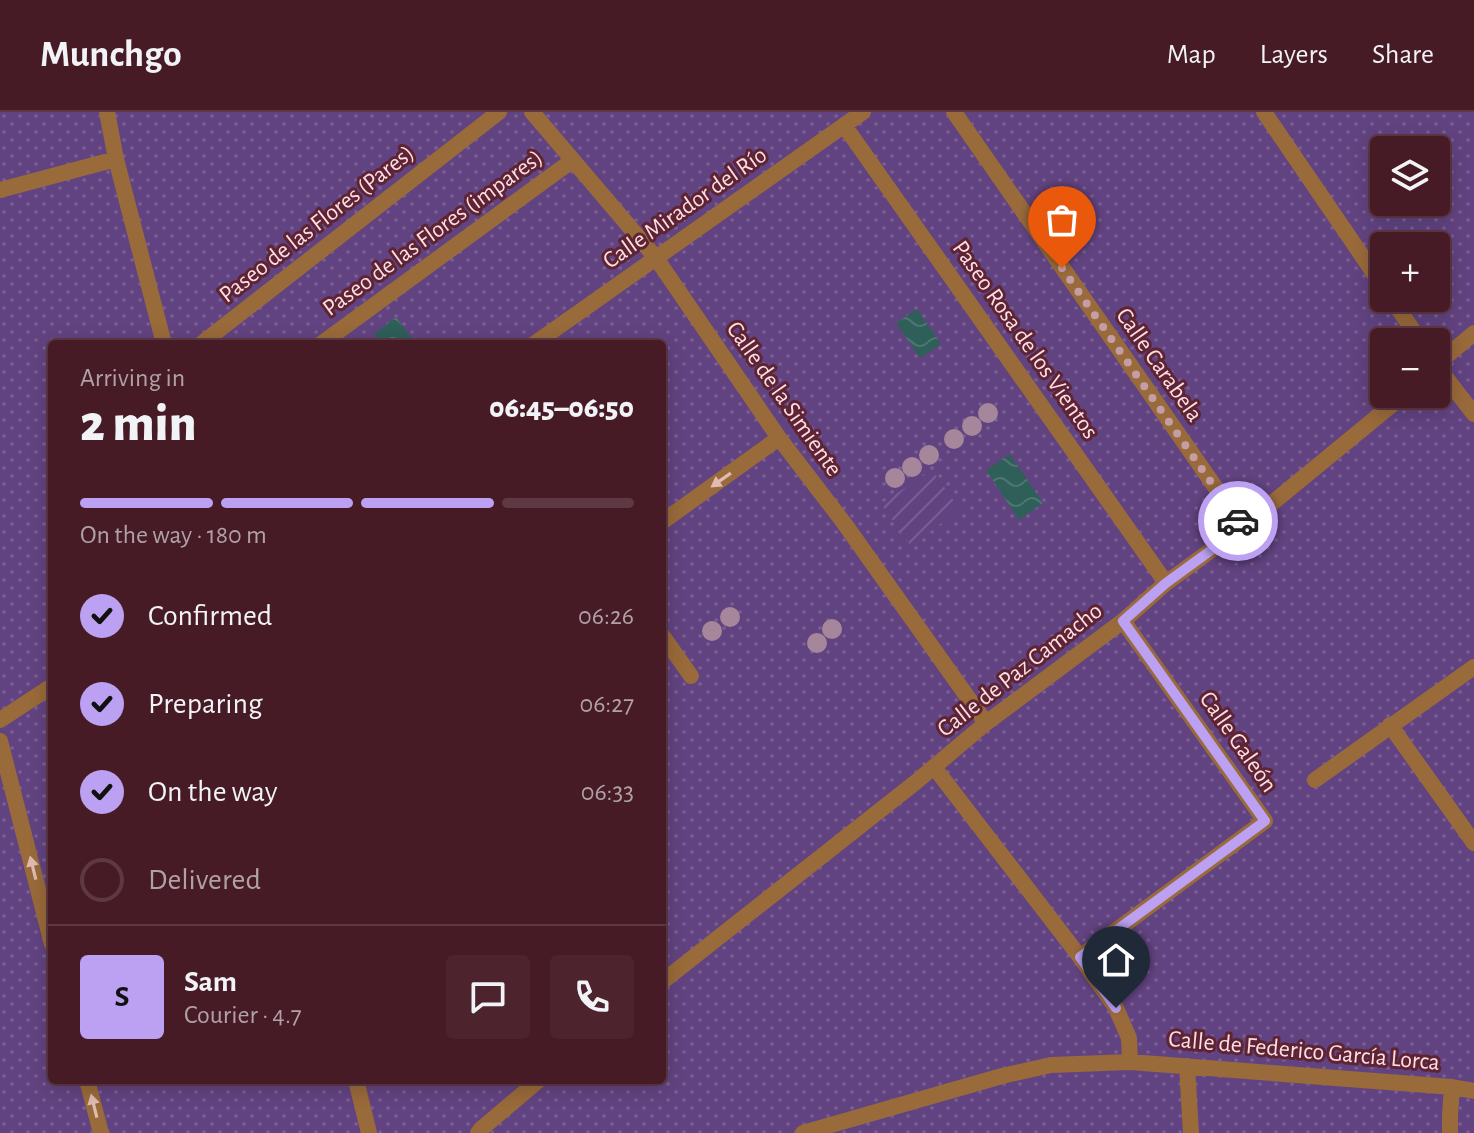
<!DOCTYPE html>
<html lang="en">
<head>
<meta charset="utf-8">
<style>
	body { margin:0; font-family:"Alegreya Sans",sans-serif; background:#4d242e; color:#f1f3f6; height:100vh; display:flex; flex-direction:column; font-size:30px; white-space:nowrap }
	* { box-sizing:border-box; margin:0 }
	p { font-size:26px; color:#b0a1a7 }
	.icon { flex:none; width:44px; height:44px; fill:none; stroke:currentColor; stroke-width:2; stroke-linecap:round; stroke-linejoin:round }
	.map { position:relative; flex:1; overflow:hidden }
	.drawer { position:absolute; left:48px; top:228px; width:618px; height:744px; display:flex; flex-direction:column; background:#461b26; border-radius:8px; box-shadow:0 4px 20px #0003,0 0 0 2px #5e3943 }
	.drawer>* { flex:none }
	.fabs { position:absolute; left:1370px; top:24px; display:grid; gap:16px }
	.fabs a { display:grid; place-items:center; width:80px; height:80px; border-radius:8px; background:#461b26; box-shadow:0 4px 20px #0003,0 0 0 2px #5e3943; font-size:40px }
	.pin { position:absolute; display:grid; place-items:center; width:68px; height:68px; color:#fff; margin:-82px -34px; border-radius:50% 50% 50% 0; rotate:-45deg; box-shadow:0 0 8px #0007 }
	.pin .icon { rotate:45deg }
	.courier { position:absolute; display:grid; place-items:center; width:80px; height:80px; margin:-40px; border:6px solid #bca0f2; border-radius:50%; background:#fff; color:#222; box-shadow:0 2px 10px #0007 }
	.headline em { font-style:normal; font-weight:800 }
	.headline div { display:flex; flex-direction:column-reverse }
	.headline { display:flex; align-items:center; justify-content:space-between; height:136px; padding:0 32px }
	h1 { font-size:52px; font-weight:800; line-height:60px }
	.bar { display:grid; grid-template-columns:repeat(4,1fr); gap:12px 8px; align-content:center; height:96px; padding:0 32px }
	.bar i { height:10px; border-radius:6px; background:#5e3943 }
	.bar .selected { background:#bca0f2 }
	.bar p { grid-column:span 4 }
	.line { display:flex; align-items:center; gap:20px; padding:0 32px; border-top:2px solid #5e3943 }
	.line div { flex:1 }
	.round { display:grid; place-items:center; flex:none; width:84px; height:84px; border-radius:8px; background:#4d242e }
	ol { padding:0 32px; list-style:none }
	li { display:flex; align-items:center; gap:24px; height:88px }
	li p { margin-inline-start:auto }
	li .icon { padding:8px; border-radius:50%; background:#bca0f2; color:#111; stroke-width:4 }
	li:last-child { color:#b0a1a7 }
	li i { width:44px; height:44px; border:4px solid #5e3943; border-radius:50% }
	header { display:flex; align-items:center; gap:48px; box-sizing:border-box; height:112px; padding:0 40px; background:#461b26; border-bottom:2px solid #5e3943 }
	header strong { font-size:38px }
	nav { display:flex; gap:44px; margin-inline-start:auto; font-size:28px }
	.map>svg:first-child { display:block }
	.grass { fill:url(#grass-dots); fill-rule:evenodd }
	.garden { fill:url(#garden-furrows) }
	.water { fill:url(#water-waves) }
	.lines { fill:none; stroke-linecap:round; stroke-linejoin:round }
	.street { stroke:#996a3a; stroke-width:16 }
	.tree { fill:#a6869a }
	.oneway { fill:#dfbbb1 }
	.done { stroke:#c59da6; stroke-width:8; stroke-dasharray:0 14.4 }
	.route { stroke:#bca0f2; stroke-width:10 }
	.labels { text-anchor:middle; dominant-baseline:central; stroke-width:6; stroke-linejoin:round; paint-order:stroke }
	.street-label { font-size:24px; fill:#fddee4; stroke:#5e2433 }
</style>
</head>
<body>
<header>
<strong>Munchgo</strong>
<nav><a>Map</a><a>Layers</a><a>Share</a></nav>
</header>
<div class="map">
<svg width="1474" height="1021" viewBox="0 0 1474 1021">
	<defs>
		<pattern id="grass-dots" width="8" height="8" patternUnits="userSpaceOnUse" patternTransform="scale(2)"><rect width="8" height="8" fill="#624381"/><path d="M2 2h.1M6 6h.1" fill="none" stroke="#795e93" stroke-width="1.8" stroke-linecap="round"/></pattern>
		<pattern id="garden-furrows" width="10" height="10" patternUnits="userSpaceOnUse" patternTransform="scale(2)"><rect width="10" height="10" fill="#624381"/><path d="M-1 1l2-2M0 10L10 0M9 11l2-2" fill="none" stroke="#795e93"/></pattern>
		<pattern id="water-waves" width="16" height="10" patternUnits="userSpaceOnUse" patternTransform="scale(2)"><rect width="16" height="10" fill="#2e5f59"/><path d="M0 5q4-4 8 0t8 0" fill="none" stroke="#4d7671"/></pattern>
	</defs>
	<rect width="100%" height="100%" fill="#5e2433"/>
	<path class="grass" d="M0 0H1474V1021H0ZM1384 38H1436V90H1384ZM1384 134H1436V186H1384ZM1384 230H1436V282H1384ZM52 232H662V968H52Z"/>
	<path class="garden" d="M932 358 960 397 911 434 881 392Z"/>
	<path class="water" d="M917 197 941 232 920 246 896 211Z
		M396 205 416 232H381L374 222Z
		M1010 342 1043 391 1019 408 986 358Z"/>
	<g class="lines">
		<path class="street" d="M107 0 116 47 164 232
			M532 0 656 146 779 326 844 411 986 611
			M954 0 1243 415
			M1264 0 1384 176
			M844 13 1166 471
			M0 78 116 47
			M1391 186 1421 230
			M201 232 499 0
			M321 232 573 48
			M534 232 863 0
			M1436 253 1474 302
			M1436 253 1474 221
			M662 410 779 326
			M662 523 691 564
			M0 608 52 574
			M1390 613 1474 731
			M0 629 52 832
			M934 655 1080 845 1116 896 1129 926 1130 950
			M1315 668 1474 555
			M1080 845 1265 709 1123 509
			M662 870 916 670 986 611 1123 509 1166 471 1243 415 1405 282
			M1187 954 1191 1021
			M87 968 101 1021
			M356 968 369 1021
			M478 1021 481 1017 539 968
			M803 1021 1002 964 1051 953 1130 950 1452 975 1474 979
			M1450 1021V1003L1452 975"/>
	</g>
	<g class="tree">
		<circle cx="988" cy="301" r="10"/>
		<circle cx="972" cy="314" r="10"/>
		<circle cx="954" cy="327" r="10"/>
		<circle cx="929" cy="343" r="10"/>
		<circle cx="912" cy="355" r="10"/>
		<circle cx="895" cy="366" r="10"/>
		<circle cx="730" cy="505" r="10"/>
		<circle cx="832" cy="517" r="10"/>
		<circle cx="712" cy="519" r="10"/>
		<circle cx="817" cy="531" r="10"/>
	</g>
	<defs><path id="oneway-solid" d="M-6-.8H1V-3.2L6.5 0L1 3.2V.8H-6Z" transform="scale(2)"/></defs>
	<g class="oneway">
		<use href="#oneway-solid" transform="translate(721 368) rotate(145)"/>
		<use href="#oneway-solid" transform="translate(33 756) rotate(-104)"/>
		<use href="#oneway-solid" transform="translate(94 994) rotate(-104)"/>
	</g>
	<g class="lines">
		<path class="done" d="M1062 156 1238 409"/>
		<path class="route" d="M1116 896 1080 845 1265 709 1123 509 1166 471 1243 415 1238 409"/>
	</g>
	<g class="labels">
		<g class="street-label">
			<text transform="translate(685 96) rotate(-35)">Calle Mirador del Río</text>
			<text transform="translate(317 112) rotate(-38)">Paseo de las Flores (Pares)</text>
			<text transform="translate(433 121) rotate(-36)">Paseo de las Flores (impares)</text>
			<text transform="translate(1025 228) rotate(55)">Paseo Rosa de los Vientos</text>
			<text transform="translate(1159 253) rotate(55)">Calle Carabela</text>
			<text transform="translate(784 287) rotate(55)">Calle de la Simiente</text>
			<text transform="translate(1020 558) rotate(-38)">Calle de Paz Camacho</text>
			<text transform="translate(1238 630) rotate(55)">Calle Galeón</text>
			<text transform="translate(1304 939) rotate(5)">Calle de Federico García Lorca</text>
		</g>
	</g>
</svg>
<div class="fabs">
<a><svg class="icon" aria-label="layers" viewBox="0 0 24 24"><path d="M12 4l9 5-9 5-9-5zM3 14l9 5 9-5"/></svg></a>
<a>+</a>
<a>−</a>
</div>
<div class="pin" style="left:1062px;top:156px;background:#ea580c"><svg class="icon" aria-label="bag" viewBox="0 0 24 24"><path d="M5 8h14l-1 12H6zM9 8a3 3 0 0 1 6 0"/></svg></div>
<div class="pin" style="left:1116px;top:896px;background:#1f2937"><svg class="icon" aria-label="home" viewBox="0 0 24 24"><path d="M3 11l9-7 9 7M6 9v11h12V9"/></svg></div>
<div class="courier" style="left:1238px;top:409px"><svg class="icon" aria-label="car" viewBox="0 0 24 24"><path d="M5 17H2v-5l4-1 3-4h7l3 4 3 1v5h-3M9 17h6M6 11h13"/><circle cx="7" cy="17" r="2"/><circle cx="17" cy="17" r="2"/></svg></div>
<section class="drawer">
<div class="headline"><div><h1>2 min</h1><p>Arriving in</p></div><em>06:45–06:50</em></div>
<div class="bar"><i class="selected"></i><i class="selected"></i><i class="selected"></i><i></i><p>On the way · 180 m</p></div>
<ol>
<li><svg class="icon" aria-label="check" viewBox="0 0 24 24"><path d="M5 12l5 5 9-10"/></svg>Confirmed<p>06:26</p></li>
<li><svg class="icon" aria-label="check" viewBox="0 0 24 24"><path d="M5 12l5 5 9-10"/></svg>Preparing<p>06:27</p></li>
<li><svg class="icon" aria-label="check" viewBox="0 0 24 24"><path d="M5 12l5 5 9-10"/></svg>On the way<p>06:33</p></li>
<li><i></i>Delivered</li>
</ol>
<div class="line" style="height:144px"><b class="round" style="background:#bca0f2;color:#111">S</b><div><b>Sam</b><p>Courier · 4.7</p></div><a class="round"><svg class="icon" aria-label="chat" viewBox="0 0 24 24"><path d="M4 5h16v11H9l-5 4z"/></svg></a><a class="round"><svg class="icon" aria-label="phone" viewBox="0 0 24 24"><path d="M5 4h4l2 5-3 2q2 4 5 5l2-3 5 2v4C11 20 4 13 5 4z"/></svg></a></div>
</section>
</div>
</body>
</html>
